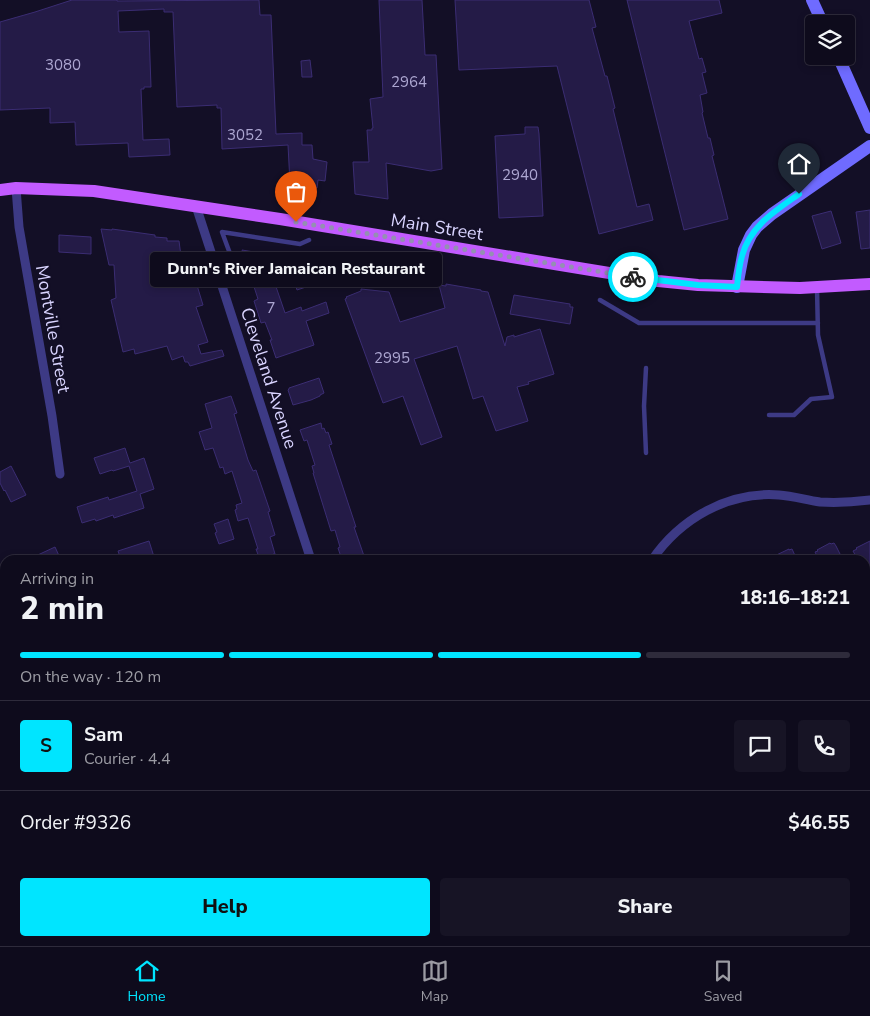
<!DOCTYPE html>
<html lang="en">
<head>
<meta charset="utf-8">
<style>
	body { margin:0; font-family:"Nunito Sans",sans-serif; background:#171425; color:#f1f3f6; height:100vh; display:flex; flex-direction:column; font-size:19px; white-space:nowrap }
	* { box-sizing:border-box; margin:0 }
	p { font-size:16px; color:#9b9ba3 }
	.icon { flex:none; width:28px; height:28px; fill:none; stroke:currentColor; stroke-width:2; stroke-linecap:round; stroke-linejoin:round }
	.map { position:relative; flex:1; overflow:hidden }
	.panel { position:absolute; left:0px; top:555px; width:870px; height:391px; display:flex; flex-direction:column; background:#0e0b1c; border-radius:15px 15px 0 0; box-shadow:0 2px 8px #0003,0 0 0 1px #2e2b3b }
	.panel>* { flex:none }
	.buttons { position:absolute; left:805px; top:15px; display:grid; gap:10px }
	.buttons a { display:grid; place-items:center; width:50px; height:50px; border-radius:5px; background:#0e0b1c; box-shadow:0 2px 8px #0003,0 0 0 1px #2e2b3b; font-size:25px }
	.pin { position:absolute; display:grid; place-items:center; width:42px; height:42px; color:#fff; margin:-51px -21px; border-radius:50% 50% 50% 0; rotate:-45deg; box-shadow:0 0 5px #0007 }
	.pin .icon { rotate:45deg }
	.courier { position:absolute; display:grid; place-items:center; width:50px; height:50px; margin:-25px; border:4px solid #00e5ff; border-radius:50%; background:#fff; color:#222; box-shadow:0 1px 6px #0007 }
	.bubble { position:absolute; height:35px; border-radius:5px; background:#0e0b1c; box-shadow:0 2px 8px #0003,0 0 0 1px #2e2b3b; font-size:16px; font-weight:800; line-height:35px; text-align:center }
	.head em { font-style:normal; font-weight:800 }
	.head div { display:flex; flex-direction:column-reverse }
	.head { display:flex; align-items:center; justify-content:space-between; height:85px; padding:0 20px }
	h1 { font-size:32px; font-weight:800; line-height:38px }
	.bar { display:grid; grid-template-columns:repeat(4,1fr); gap:8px 5px; align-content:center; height:60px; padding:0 20px }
	.bar i { height:6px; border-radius:4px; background:#2e2b3b }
	.bar .on { background:#00e5ff }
	.bar p { grid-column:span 4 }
	.line { display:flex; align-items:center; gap:12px; padding:0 20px; border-top:1px solid #2e2b3b }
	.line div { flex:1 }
	.round { display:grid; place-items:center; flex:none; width:52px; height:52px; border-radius:5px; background:#171425 }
	.cta { display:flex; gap:10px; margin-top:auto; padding:10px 20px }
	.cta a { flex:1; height:58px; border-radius:5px; background:#00e5ff; color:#111; font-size:20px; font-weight:800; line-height:58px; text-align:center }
	.cta a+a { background:#171425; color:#f1f3f6 }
	.tab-bar { display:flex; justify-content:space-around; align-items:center; height:70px; border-top:1px solid #2e2b3b; background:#0e0b1c; font-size:14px; color:#9b9ba3 }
	.tab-bar a { display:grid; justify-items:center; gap:2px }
	.tab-bar .on { color:#00e5ff }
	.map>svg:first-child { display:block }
	.building { fill:#241b47; stroke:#3b2d73 }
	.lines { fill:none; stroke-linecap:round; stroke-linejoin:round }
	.service { stroke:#3d3a85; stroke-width:4.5 }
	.minor { stroke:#3d3a85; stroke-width:9 }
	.secondary { stroke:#6f6bff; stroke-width:12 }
	.primary { stroke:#c25bff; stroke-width:12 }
	.done { stroke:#948fb3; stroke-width:5; stroke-dasharray:0 9 }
	.route { stroke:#00e5ff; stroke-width:6 }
	.labels { text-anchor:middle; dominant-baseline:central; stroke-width:4.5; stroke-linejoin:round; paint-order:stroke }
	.number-label { font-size:15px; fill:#aca6d1 }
	.street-label { font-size:18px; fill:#d9d4ff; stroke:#130f26 }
</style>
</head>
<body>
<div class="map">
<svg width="870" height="946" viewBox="0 0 870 946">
	<rect width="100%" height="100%" fill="#130f26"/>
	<path class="building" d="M72 0H117V1L259 0 260 15H271L276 134 302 133V145H312L313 159 327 162 325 181 318 180 317 188 290 183 288 145 222 149 221 108H217V105L177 107 173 12H164V9L118 11 119 32 149 31 151 87H144V89H141L143 140 169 139 170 155 129 157 128 143 76 145 75 122 50 123V108L0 110V22L35 12Z
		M379 0H422L425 55H436L442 169 431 171 386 163 388 199 355 194 353 162H369L367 130H372V128H373L370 99 383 97Z
		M455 0H589L596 27 592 28 605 76H607L615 108 613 109 637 207 649 204 653 220 599 234 557 66 459 70Z
		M627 0H719L722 13 689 21 699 59 702 58 706 72 702 73 707 93 700 95 703 112 702 113 708 138H710L714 155 712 156 728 219 684 230Z
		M310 60 312 77H302L301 61Z
		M525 127H538L539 134 543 216 499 218 495 136 525 134Z
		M870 210V248L861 249 856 212Z
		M831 211 841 243 822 249 812 216Z
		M101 229 112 230V229L155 235V237L167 238V241H179L181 256H187L189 266 190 283 196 282 203 305 196 307 208 342 198 345 201 354 222 350 224 356 190 366 188 362H185L183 356 172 360 167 346 135 354 134 349 123 352 111 300 116 298 114 265H109Z
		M59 235 91 237V254L59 252Z
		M242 250 284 257 285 262 296 259 297 261 304 259 310 272 309 274 312 285 297 290 291 272 273 278 285 313 301 307 302 311 326 302 329 313 306 321 314 345 276 358 270 340H272L265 322 261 323 254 301 258 299Z
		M446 284 481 290V291L488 292 505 346 507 337 514 335V337L540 329 554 374 528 382 529 384 517 387 528 421 496 431 483 396 473 399 457 346 414 359 442 437 421 445 403 396 383 403 345 299 347 298 346 297 361 291V289L389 292 400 322 445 308 439 285 446 286Z
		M514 295 570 304V307H573L570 324 510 314Z
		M319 378 324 393 320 395V396L311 400 293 405 288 390 289 389V388Z
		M231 396 237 413 234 414 248 460 253 471 256 470 270 511 268 512 275 535 270 537 275 554H273L275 560H260L256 549H258L248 518 238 521 235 510 237 509 236 505 242 503 232 471 225 474 223 467 220 468 213 448 205 450 199 432 212 428 205 404Z
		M321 423 322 429 324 428 326 433 328 432 332 444 329 445 356 527H354L364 556 351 560H342L338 548 340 547 335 530 331 531 313 473H314L312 466 315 465 307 440 304 441 300 430Z
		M125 448 130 463 144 458 154 489 140 494 144 508 114 518 113 515 96 521 95 519 82 523 77 507 108 497 109 500 137 491 129 466 113 471 112 470 100 474 94 458Z
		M11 466 26 495 11 502 5 490 4 491 0 483V472Z
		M228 519 234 539 219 544 215 533 217 532 214 524Z
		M149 541 155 560H121L118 551Z
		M870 541V576L865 566V560H858L853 551 857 549 856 548Z
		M830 543 831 544 834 543 836 546 843 560H819L815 552 818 551 817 550Z
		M55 547 61 560H27Z
		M789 549V550L792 549 797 560H766Z"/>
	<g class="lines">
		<path class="service" d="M232 259 240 285
			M215 265 232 259 222 232 300 244 309 240
			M600 300 639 323H818
			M646 368 644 406 646 453
			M769 415H794L811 399 832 397 818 335 817 288"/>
		<path class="minor" d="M16 188 19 227 52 416 60 474
			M196 206 311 560
			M652 560C680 519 728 491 779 495 793 496 806 500 820 502 836 503 854 502 870 500
			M865 767 870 764
			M244 941 246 946
			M458 941 459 946"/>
		<path class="secondary" d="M812 0 823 24
			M838 56 870 128
			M737 287 744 250 751 235 757 227 772 214 870 146"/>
		<path class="primary" d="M0 190 16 188 94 191 280 219 658 281 698 285 800 288 870 284"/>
	</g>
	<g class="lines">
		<path class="done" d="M296 222 633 277"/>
		<path class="route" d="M633 277 698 285 737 287C738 277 739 266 742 256 750 226 775 211 799 194"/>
	</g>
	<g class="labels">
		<g class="number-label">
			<text x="63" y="65">3080</text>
			<text x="409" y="82">2964</text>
			<text x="245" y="135">3052</text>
			<text x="520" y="175">2940</text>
			<text x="271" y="308">7</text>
			<text x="392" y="358">2995</text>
		</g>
		<g class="street-label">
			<text transform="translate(437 227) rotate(9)">Main Street</text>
			<text transform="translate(53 329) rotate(80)">Montville Street</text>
			<text transform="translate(269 378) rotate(72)">Cleveland Avenue</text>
		</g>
	</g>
</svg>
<div class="buttons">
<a><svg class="icon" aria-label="layers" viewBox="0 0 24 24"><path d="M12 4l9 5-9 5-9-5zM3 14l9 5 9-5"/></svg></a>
</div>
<div class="pin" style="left:296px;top:222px;background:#ea580c"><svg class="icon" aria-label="bag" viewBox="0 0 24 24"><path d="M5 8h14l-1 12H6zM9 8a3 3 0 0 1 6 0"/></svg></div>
<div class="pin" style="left:799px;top:194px;background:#1f2937"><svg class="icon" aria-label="home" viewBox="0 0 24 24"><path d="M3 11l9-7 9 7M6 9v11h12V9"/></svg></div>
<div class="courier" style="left:633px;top:277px"><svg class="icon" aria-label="bike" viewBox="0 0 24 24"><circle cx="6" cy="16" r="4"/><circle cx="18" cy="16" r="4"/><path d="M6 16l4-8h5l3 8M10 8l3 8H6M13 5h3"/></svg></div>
<div class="bubble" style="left:150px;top:252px;width:292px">Dunn's River Jamaican Restaurant</div>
<section class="panel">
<div class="head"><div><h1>2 min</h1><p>Arriving in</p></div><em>18:16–18:21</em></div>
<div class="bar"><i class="on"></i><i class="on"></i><i class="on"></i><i></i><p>On the way · 120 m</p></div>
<div class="line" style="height:90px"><b class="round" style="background:#00e5ff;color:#111">S</b><div><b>Sam</b><p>Courier · 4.4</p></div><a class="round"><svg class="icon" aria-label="chat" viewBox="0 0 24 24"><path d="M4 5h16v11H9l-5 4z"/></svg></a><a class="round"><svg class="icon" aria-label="phone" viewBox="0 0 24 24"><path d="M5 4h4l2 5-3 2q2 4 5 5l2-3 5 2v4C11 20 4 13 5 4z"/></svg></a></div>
<div class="line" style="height:65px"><div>Order #9326</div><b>$46.55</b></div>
<div class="cta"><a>Help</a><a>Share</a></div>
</section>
</div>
<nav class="tab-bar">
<a class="on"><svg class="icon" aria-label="home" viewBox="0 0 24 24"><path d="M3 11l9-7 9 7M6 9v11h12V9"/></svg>Home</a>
<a><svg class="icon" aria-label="map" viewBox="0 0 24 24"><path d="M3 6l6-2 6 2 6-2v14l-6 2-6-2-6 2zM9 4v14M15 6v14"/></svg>Map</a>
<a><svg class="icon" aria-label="saved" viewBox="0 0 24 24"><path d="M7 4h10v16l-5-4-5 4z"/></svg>Saved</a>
</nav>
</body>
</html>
